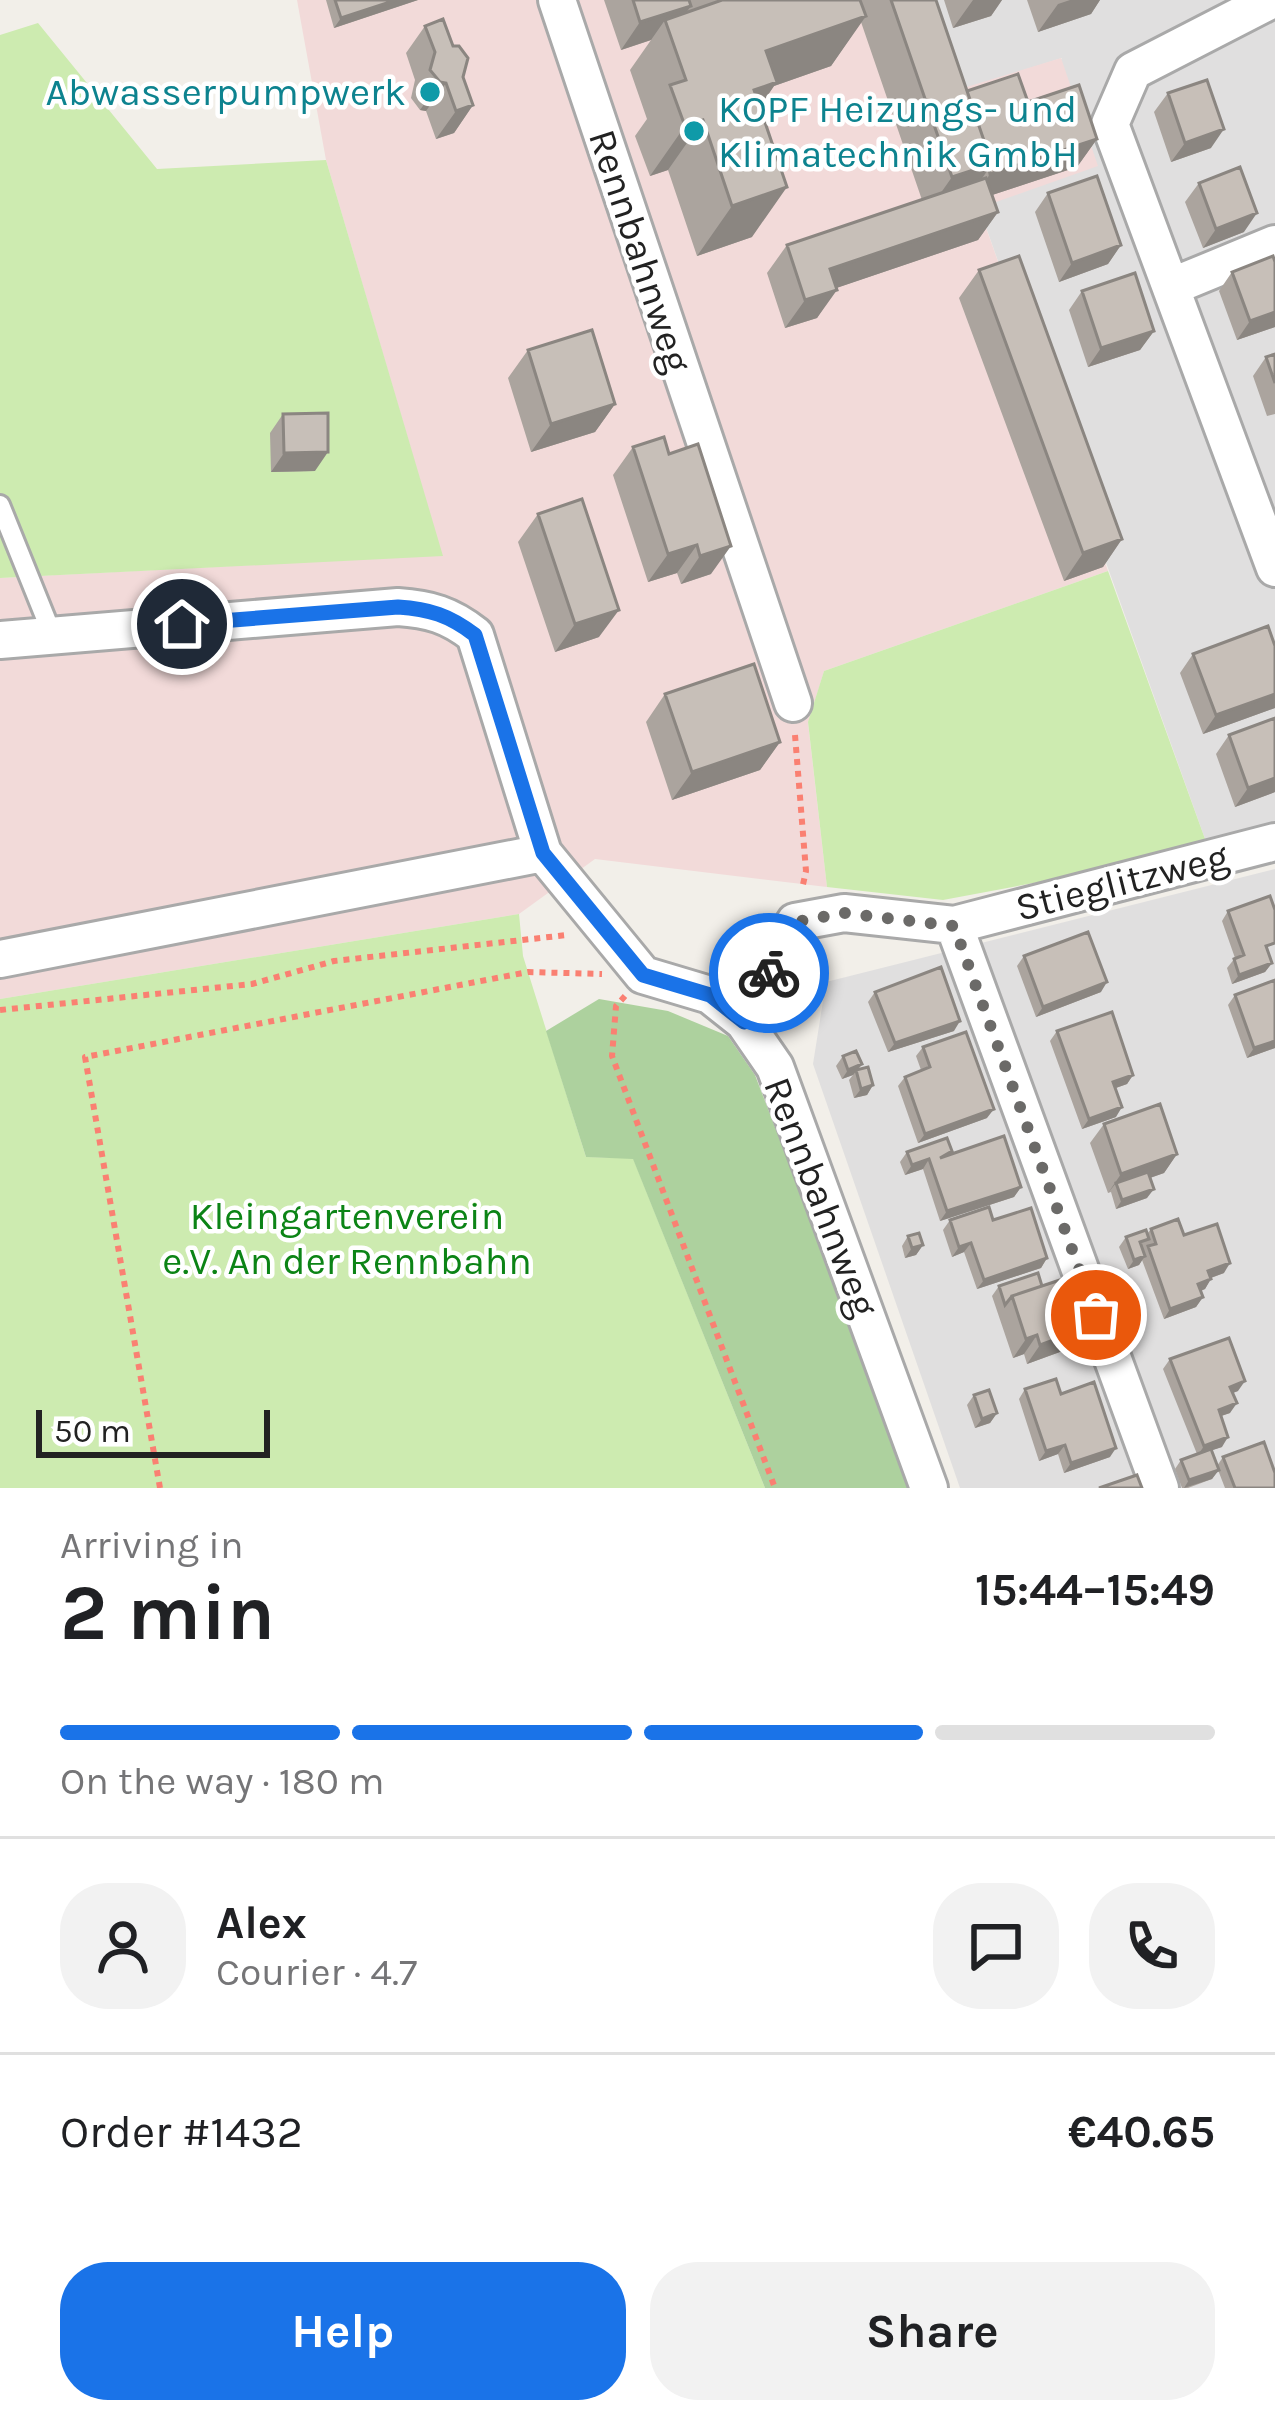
<!DOCTYPE html>
<html lang="en">
<head>
<meta charset="utf-8">
<style>
	body { margin:0; font-family:Karla,sans-serif; background:#f2f2f2; color:#202124; height:100vh; display:flex; flex-direction:column; font-size:45px; white-space:nowrap }
	* { box-sizing:border-box; margin:0 }
	p { font-size:39px; color:#757577 }
	.icon { flex:none; width:66px; height:66px; fill:none; stroke:currentColor; stroke-width:2; stroke-linecap:round; stroke-linejoin:round }
	.map { position:relative; height:1488px; overflow:hidden }
	.drawer { display:flex; flex-direction:column; background:#fff; flex:1 }
	.drawer>* { flex:none }
	.scale { position:absolute; left:36px; bottom:30px; width:234px; box-sizing:border-box; padding-left:12px; border:6px solid #222; border-top:0; font-size:33px; line-height:42px; white-space:nowrap; color:#222; -webkit-text-stroke:9px #fff; paint-order:stroke }
	.pin { position:absolute; display:grid; place-items:center; width:102px; height:102px; color:#fff; margin:-51px; border:6px solid #fff; border-radius:50%; box-shadow:0 3px 12px #0007 }
	.courier { position:absolute; display:grid; place-items:center; width:120px; height:120px; margin:-60px; border:9px solid #1a73e8; border-radius:50%; background:#fff; color:#222; box-shadow:0 3px 15px #0007 }
	.summary em { font-style:normal; font-weight:700 }
	.summary div { display:flex; flex-direction:column-reverse }
	.summary { display:flex; align-items:center; justify-content:space-between; height:204px; padding:0 60px }
	h1 { font-size:78px; font-weight:700; line-height:90px }
	.bar { display:grid; grid-template-columns:repeat(4,1fr); gap:18px 12px; align-content:center; height:144px; padding:0 60px }
	.bar i { height:15px; border-radius:9px; background:#e0e0e0 }
	.bar .current { background:#1a73e8 }
	.bar p { grid-column:span 4 }
	.line { display:flex; align-items:center; gap:30px; padding:0 60px; border-top:3px solid #e0e0e0 }
	.line div { flex:1 }
	.round { display:grid; place-items:center; flex:none; width:126px; height:126px; border-radius:48px; background:#f2f2f2 }
	.cta { display:flex; gap:24px; margin-top:auto; padding:24px 60px }
	.cta a { flex:1; height:138px; border-radius:48px; background:#1a73e8; color:#fff; font-size:48px; font-weight:700; line-height:138px; text-align:center }
	.cta a+a { background:#f2f2f2; color:#202124 }
	.map>svg:first-child { display:block }
	.residential { fill:#e0dfdf }
	.commercial { fill:#f2dad9 }
	.grass { fill:#cdebb0 }
	.forest { fill:#add19e }
	.lines { fill:none; stroke-linecap:round; stroke-linejoin:round }
	.service-casing { stroke:#a9a9a9; stroke-width:24 }
	.minor-casing { stroke:#a9a9a9; stroke-width:42 }
	.path { stroke:#fa8072; stroke-width:6; stroke-dasharray:6 6; stroke-linecap:butt }
	.service { stroke:#fff; stroke-width:18 }
	.minor { stroke:#fff; stroke-width:36 }
	.wall { fill:#aba49e }
	.shaded-wall { fill:#8b8681 }
	.building { fill:#c7bfb8; stroke:#8b8681; stroke-width:3 }
	.done { stroke:#6b6a68; stroke-width:12; stroke-dasharray:0 21.6 }
	.route { stroke:#1a73e8; stroke-width:15 }
	.culture-dot { fill:#0f9aa8; stroke:#fff; stroke-width:4.5 }
	.labels { text-anchor:middle; dominant-baseline:central; stroke-width:9; stroke-linejoin:round; paint-order:stroke }
	.culture-label { font-size:39px; fill:#0d838f; stroke:#fff; text-anchor:end }
	.street-label { font-size:39px; fill:#222; stroke:#fff }
	.park-label { font-size:39px; fill:#0c8416; stroke:#fff }
</style>
</head>
<body>
<div class="map">
<svg width="1275" height="1488" viewBox="0 0 1275 1488">
	<rect width="100%" height="100%" fill="#f2efe9"/>
	<path class="residential" d="M915 0H1275V835L1209 850 979 208 1062 58 947 94Z
		M1275 869V1488H960L813 1064 826 982Z"/>
	<path class="commercial" d="M297 0H915L947 93 1061 58 1098 166 979 208 1108 571 824 671 808 723 827 887 595 859 519 914 0 999V578L442 555 326 160Z"/>
	<path class="grass" d="M38 23 157 169 326 160 443 556 0 578V35Z
		M1108 571 1209 850 943 900 827 887 808 722 824 671Z
		M519 914 523 956 586 1157 633 1158 765 1488H0V999Z"/>
	<path class="forest" d="M599 999 668 1011 728 1036 755 1075 913 1488H765L633 1159 586 1157 546 1031Z"/>
	<g class="lines">
		<defs>
			<path id="service" d="M0 505 52 634"/>
			<path id="minor" d="M557 0 793 703
				M1271 0 1133 71 1110 124 1275 568
				M1173 286 1275 244
				M0 640 398 607C429 609 450 615 475 635L543 853 643 975 710 995 744 1022 775 1067 929 1488
				M954 925 1160 1488
				M0 959 543 853
				M744 1022 795 922 844 913 954 925 1275 842"/>
		</defs>
		<use href="#service" class="service-casing"/>
		<use href="#minor" class="minor-casing"/>
		<path class="path" d="M795 735 806 871 802 889
			M625 996 616 1006 612 1056 775 1488
			M0 1010 252 984 334 961 567 935
			M160 1488 85 1057 528 972 602 974"/>
		<use href="#service" class="service"/>
		<use href="#minor" class="minor"/>
	</g>
	<path class="wall" d="M326 0H418L334 28Z
		M604 0H936L967 91 1028 102 1097 139 1077 167 992 195 998 212 978 240 836 288 817 318 785 328 767 273 787 245 922 200 861 22 831 66 774 86 760 106 752 237 697 256 668 170 650 176 635 136 647 119 630 70 651 40 621 50Z
		M944 0H1002L991 16 953 28Z
		M1027 0H1100L1091 14 1038 32Z
		M425 26 463 77 473 105 454 133 436 139 426 111 420 110 411 98 415 80 406 53Z
		M1168 93 1211 148 1171 162 1154 112Z
		M1199 183 1244 232 1203 248 1185 202Z
		M1048 193 1121 245 1108 264 1059 282 1035 212Z
		M1275 262V327L1237 340 1219 291 1232 272Z
		M979 270 1122 539 1103 567 1064 581 959 298Z
		M1082 291 1154 331 1140 350 1088 367 1069 310Z
		M528 350 615 404 595 432 531 452 508 378Z
		M1275 354V414L1267 416 1253 376 1266 357Z
		M283 414 315 471 271 472 270 433Z
		M664 437 711 574 681 584 677 573 648 582 613 475 633 447Z
		M538 514 599 637 555 652 518 542Z
		M1275 646V708L1203 734 1180 673 1193 654Z
		M665 694 780 742 760 770 672 800 646 722Z
		M1275 718V792L1235 807 1216 754 1229 735Z
		M1228 911 1268 952 1272 963 1265 972 1232 984 1227 968 1235 958 1222 921Z
		M1024 956 1101 992 1036 1017 1017 966Z
		M875 992 954 1031 888 1052 868 1002Z
		M1235 995 1275 1048 1247 1058 1228 1005Z
		M1057 1031 1133 1075 1127 1084 1116 1088V1117L1082 1129 1050 1041Z
		M923 1047 987 1118 918 1143 898 1086 905 1077 921 1070 916 1056Z
		M843 1056 862 1064 858 1070 873 1085 867 1095 854 1098 849 1080 853 1075 842 1079 836 1066Z
		M1104 1124 1177 1154 1164 1173 1150 1178 1147 1198 1116 1209 1111 1192 1108 1193 1090 1143Z
		M952 1151 950 1154 1021 1187 1014 1197 940 1221 923 1169 905 1175 900 1162 907 1152Z
		M950 1220H993L1047 1258 1041 1268 977 1289 964 1252 952 1257 943 1230Z
		M1151 1229 1184 1235 1224 1273 1211 1278 1205 1289 1201 1291 1203 1297 1196 1307 1164 1319 1142 1260 1139 1265 1128 1269 1119 1247 1126 1237 1147 1234Z
		M908 1236 923 1245 916 1255 905 1258 902 1246Z
		M999 1286H1042L1081 1330 1068 1349 1027 1364 1024 1354 1013 1358 992 1296Z
		M1170 1359 1238 1391 1233 1393 1230 1413 1221 1416 1222 1447 1212 1450 1217 1466 1223 1457 1275 1488H1225L1218 1470 1212 1479 1188 1488H1182L1175 1469 1181 1460 1197 1454 1163 1369Z
		M1025 1389 1061 1394 1110 1457 1064 1473 1058 1454 1039 1461 1019 1399Z
		M974 1395 997 1413 990 1423 975 1428 967 1405Z"/>
	<path class="shaded-wall" d="M396 0H418L334 28 341 18Z
		M973 0H1002L991 16 953 28Z
		M1070 0H1100L1091 14 1038 32 1058 4Z
		M691 6 671 33 665 20 651 40 621 50 640 22Z
		M866 16 831 66 774 86 742 133 766 51Z
		M440 82 446 83 426 111 420 110Z
		M473 105 454 133 436 139 456 111Z
		M703 120 668 170 650 176 685 126Z
		M1224 129 1211 148 1171 162 1185 143Z
		M1097 139 1077 167 971 202 990 174Z
		M992 164 967 200 926 214 952 177Z
		M787 187 752 237 697 256 732 206Z
		M998 212 978 240 810 297 830 269Z
		M1257 213 1244 232 1203 248 1216 229Z
		M1121 245 1108 264 1059 282 1072 263Z
		M837 290 817 318 785 328 805 300Z
		M1275 312V327L1237 340 1250 321Z
		M1154 331 1140 350 1088 367 1101 348Z
		M615 404 595 432 531 452 551 424Z
		M328 452 315 471 271 472 284 453Z
		M1122 539 1103 567 1064 581 1083 553Z
		M697 545 677 573 648 582 668 554Z
		M731 546 711 574 681 584 700 556Z
		M619 610 599 637 555 652 575 624Z
		M1275 694V708L1203 734 1216 715Z
		M780 742 760 770 672 800 692 772Z
		M1275 778V792L1235 807 1248 788Z
		M1272 963 1265 972 1232 984 1239 975Z
		M1107 982 1101 992 1036 1017 1043 1007Z
		M960 1021 954 1031 888 1052 895 1043Z
		M1275 1041V1048L1247 1058 1254 1048Z
		M862 1064 853 1075 842 1079 848 1070Z
		M1133 1075 1127 1084 1107 1091 1113 1082Z
		M873 1085 867 1095 854 1098 861 1089Z
		M1122 1107 1116 1117 1082 1129 1089 1119Z
		M994 1109 987 1118 918 1143 925 1134Z
		M1177 1154 1164 1173 1118 1189 1116 1183 1108 1193 1121 1174Z
		M929 1159 923 1169 905 1175 912 1165Z
		M1021 1187 1014 1197 940 1221 947 1211Z
		M1154 1189 1147 1198 1116 1209 1122 1200Z
		M971 1243 964 1252 952 1257 959 1247Z
		M923 1245 916 1255 905 1258 912 1248Z
		M1145 1256 1139 1265 1128 1269 1134 1260Z
		M1047 1258 1041 1268 977 1289 984 1280Z
		M1230 1263 1224 1273 1202 1281 1208 1271Z
		M1211 1279 1205 1289 1192 1294 1198 1284Z
		M1203 1297 1196 1307 1164 1319 1170 1309Z
		M1081 1330 1068 1349 1027 1364 1040 1345Z
		M1037 1335 1024 1354 1013 1358 1026 1339Z
		M1245 1381 1238 1391 1224 1396 1230 1387Z
		M1237 1403 1230 1413 1212 1419 1219 1410Z
		M997 1413 990 1423 975 1428 982 1419Z
		M1228 1437 1222 1447 1198 1455 1204 1446Z
		M1065 1445 1058 1454 1039 1461 1046 1451Z
		M1116 1448 1110 1457 1064 1473 1071 1463Z
		M1219 1470 1212 1479 1184 1488 1189 1480Z"/>
	<path class="building" d="M335 0H396L341 18Z
		M633 0H689L691 6 640 22Z
		M722 0H860L866 16 766 51 777 82 754 90 787 187 732 206 703 120 685 126 670 85 686 80 665 20Z
		M891 0H936L992 164 952 177Z
		M443 19 453 46H459L468 58 463 77 473 105 456 111 446 83 440 82 430 70 435 52 425 26Z
		M1018 74 1028 102 1079 85 1097 139 990 174 989 169 992 164 967 91Z
		M1207 80 1224 129 1185 143 1168 93Z
		M1240 167 1257 213 1216 229 1199 183Z
		M1097 176 1121 245 1072 263 1048 193Z
		M986 178 998 212 830 269 837 290 805 300 787 245Z
		M1019 256 1122 539 1083 553 979 270Z
		M1273 256 1275 262V312L1250 321 1232 272Z
		M1135 273 1154 331 1101 348 1082 291Z
		M592 330 615 404 551 424 528 350Z
		M1275 354V383L1266 357Z
		M328 413V452L284 453 283 414Z
		M664 437 669 454 698 444 731 546 700 556 697 545 668 554 633 447Z
		M582 499 619 610 575 624 538 514Z
		M1268 626 1275 646V694L1216 715 1193 654Z
		M754 664 780 742 692 772 665 694Z
		M1275 718V778L1248 788 1229 735Z
		M1270 896 1275 910V943L1266 946 1272 963 1239 975 1234 959 1244 955 1228 911Z
		M1088 932 1107 982 1043 1007 1024 956Z
		M941 967 960 1021 895 1043 875 992Z
		M1275 980V1041L1254 1048 1235 995Z
		M1112 1012 1133 1075 1113 1082 1122 1107 1089 1119 1057 1031Z
		M966 1032 994 1109 925 1134 905 1077 930 1067 923 1047Z
		M856 1051 862 1064 848 1070 843 1056Z
		M868 1067 873 1085 861 1089 856 1070Z
		M1160 1104 1177 1154 1121 1174 1104 1124Z
		M1004 1136 1021 1187 947 1211 929 1159 912 1165 907 1152 947 1138 952 1151 940 1158Z
		M1148 1172 1154 1189 1122 1200 1116 1183Z
		M989 1207 993 1220 1031 1208 1047 1258 984 1280 971 1243 959 1247 950 1220Z
		M1178 1219 1184 1235 1217 1224 1230 1263 1208 1271 1211 1279 1198 1284 1203 1297 1170 1309 1148 1246 1156 1244 1151 1229Z
		M1146 1230 1149 1239 1140 1242 1145 1256 1134 1260 1126 1237Z
		M919 1233 923 1245 912 1248 908 1236Z
		M1038 1273 1042 1286 1012 1296 1005 1305 999 1286Z
		M1063 1279 1081 1330 1040 1345 1037 1335 1026 1339 1012 1296Z
		M1229 1338 1245 1381 1230 1387 1237 1403 1219 1410 1228 1437 1204 1446 1170 1359Z
		M1056 1379 1061 1394 1094 1382 1116 1448 1071 1463 1065 1445 1046 1451 1025 1389Z
		M989 1390 997 1413 982 1419 974 1395Z
		M1264 1442 1275 1473V1488H1235L1223 1457Z
		M1211 1449 1219 1470 1189 1480 1181 1460Z
		M1137 1475 1142 1488H1099Z"/>
	<g class="lines">
		<path class="done" d="M769 973 795 922 844 913 954 926 1096 1315"/>
		<path class="route" d="M182 624 398 607C429 609 449 615 475 635L543 853 643 975 710 995 744 1022 769 973"/>
	</g>
	<g class="culture-dot">
		<circle cx="430" cy="92" r="12"/>
		<circle cx="694" cy="131" r="12"/>
	</g>
	<g class="labels">
		<g class="culture-label">
			<text x="406" y="92">Abwasserpumpwerk</text>
			<text x="718" y="109" text-anchor="start">KOPF Heizungs- und<tspan x="718" dy="45">Klimatechnik GmbH</tspan></text>
		</g>
		<g class="street-label">
			<text transform="translate(640 251) rotate(72)">Rennbahnweg</text>
			<text transform="translate(1122 882) rotate(-14)">Stieglitzweg</text>
			<text transform="translate(821 1197) rotate(69)">Rennbahnweg</text>
		</g>
		<g class="park-label">
			<text x="347" y="1216">Kleingartenverein<tspan x="347" dy="45">e.V. An der Rennbahn</tspan></text>
		</g>
	</g>
</svg>
<div class="scale">50 m</div>
<div class="pin" style="left:1096px;top:1315px;background:#ea580c"><svg class="icon" aria-label="bag" viewBox="0 0 24 24"><path d="M5 8h14l-1 12H6zM9 8a3 3 0 0 1 6 0"/></svg></div>
<div class="pin" style="left:182px;top:624px;background:#1f2937"><svg class="icon" aria-label="home" viewBox="0 0 24 24"><path d="M3 11l9-7 9 7M6 9v11h12V9"/></svg></div>
<div class="courier" style="left:769px;top:973px"><svg class="icon" aria-label="bike" viewBox="0 0 24 24"><circle cx="6" cy="16" r="4"/><circle cx="18" cy="16" r="4"/><path d="M6 16l4-8h5l3 8M10 8l3 8H6M13 5h3"/></svg></div>
</div>
<section class="drawer">
<div class="summary"><div><h1>2 min</h1><p>Arriving in</p></div><em>15:44–15:49</em></div>
<div class="bar"><i class="current"></i><i class="current"></i><i class="current"></i><i></i><p>On the way · 180 m</p></div>
<div class="line" style="height:216px"><a class="round"><svg class="icon" aria-label="person" viewBox="0 0 24 24"><circle cx="12" cy="8" r="4"/><path d="M4 21q1-7 8-7t8 7"/></svg></a><div><b>Alex</b><p>Courier · 4.7</p></div><a class="round"><svg class="icon" aria-label="chat" viewBox="0 0 24 24"><path d="M4 5h16v11H9l-5 4z"/></svg></a><a class="round"><svg class="icon" aria-label="phone" viewBox="0 0 24 24"><path d="M5 4h4l2 5-3 2q2 4 5 5l2-3 5 2v4C11 20 4 13 5 4z"/></svg></a></div>
<div class="line" style="height:156px"><div>Order #1432</div><b>€40.65</b></div>
<div class="cta"><a>Help</a><a>Share</a></div>
</section>
</body>
</html>
